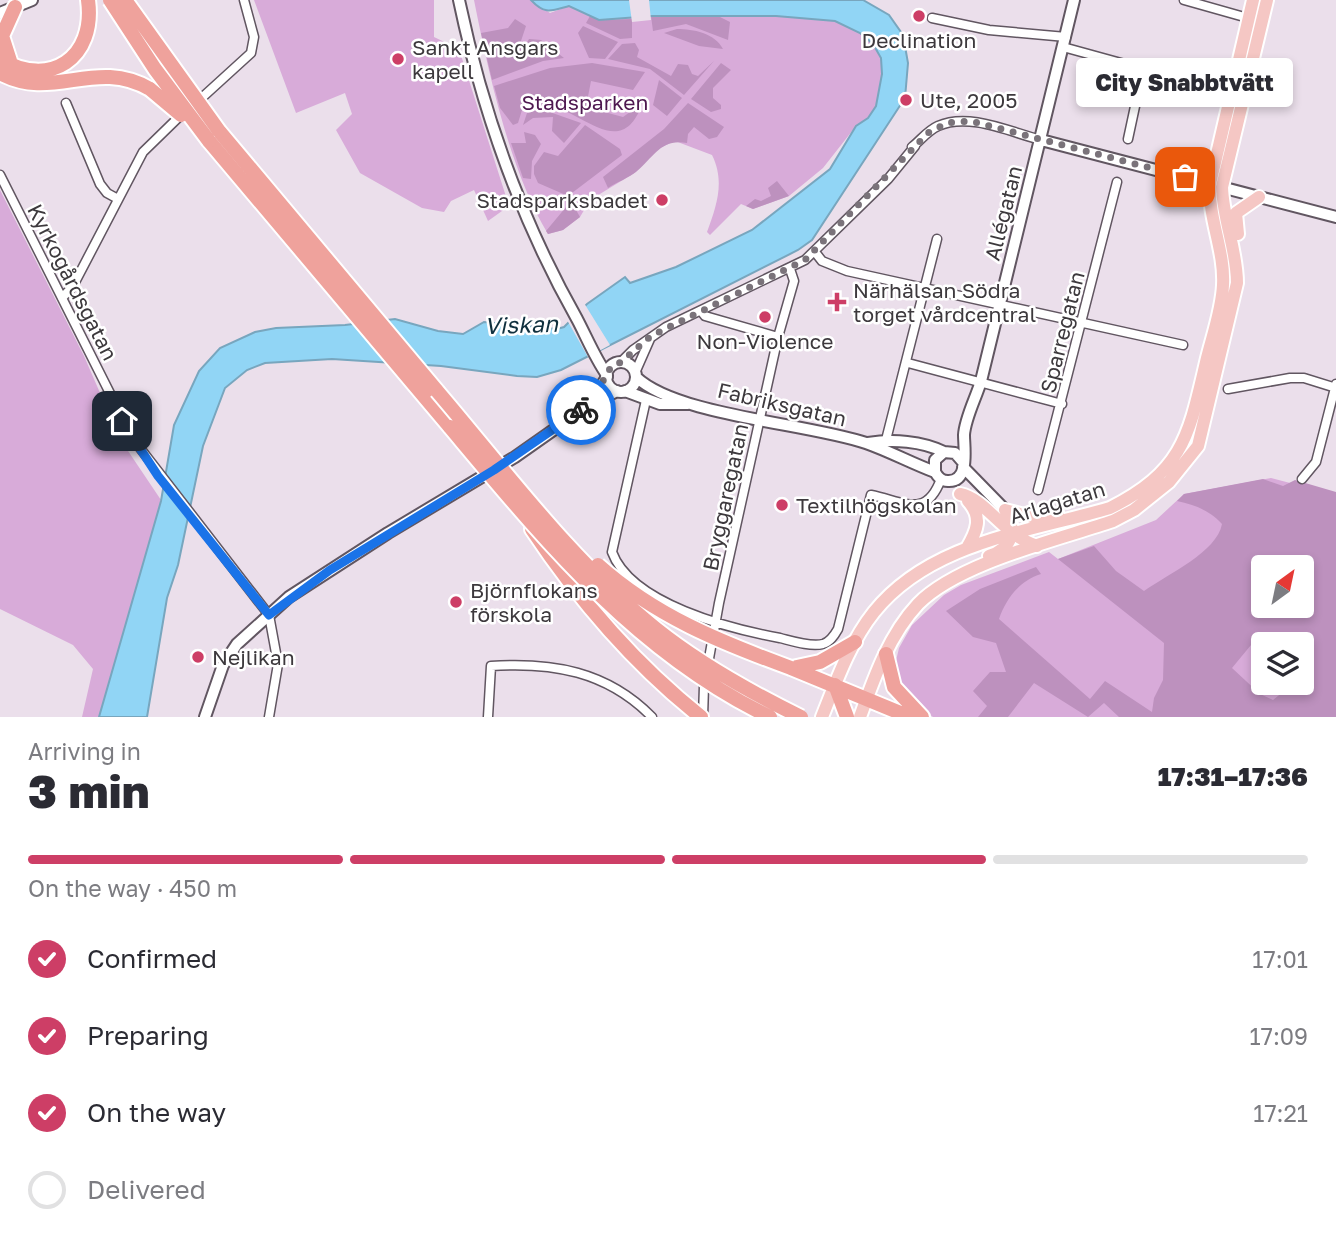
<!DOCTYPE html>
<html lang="en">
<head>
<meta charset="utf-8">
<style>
	body { margin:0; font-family:"Golos Text",sans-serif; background:#f7f7f7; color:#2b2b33; height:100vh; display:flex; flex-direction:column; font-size:26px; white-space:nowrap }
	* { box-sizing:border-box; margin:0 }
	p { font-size:23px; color:#7c7c81 }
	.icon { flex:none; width:38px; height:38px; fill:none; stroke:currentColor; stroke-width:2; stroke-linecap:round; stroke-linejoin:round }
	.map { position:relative; height:717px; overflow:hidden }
	.panel { display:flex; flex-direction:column; background:#fff; flex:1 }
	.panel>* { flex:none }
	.needle { width:46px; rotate:33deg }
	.buttons { position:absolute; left:1251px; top:555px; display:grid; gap:14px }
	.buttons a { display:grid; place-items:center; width:63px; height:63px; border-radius:7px; background:#fff; box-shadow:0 4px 10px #0003; font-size:35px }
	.pin { position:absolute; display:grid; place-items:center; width:60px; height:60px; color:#fff; margin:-30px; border-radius:14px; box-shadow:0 4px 10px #0006 }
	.courier { position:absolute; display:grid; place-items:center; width:70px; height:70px; margin:-35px; border:5px solid #1a73e8; border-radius:50%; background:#fff; color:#222; box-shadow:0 2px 9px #0007 }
	.bubble { position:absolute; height:49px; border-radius:7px; background:#fff; box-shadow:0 4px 10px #0003; font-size:23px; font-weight:800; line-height:49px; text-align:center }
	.head em { font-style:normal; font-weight:800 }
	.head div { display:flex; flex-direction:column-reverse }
	.head { display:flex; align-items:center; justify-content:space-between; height:119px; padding:0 28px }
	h1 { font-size:46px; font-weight:800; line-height:52px }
	.bar { display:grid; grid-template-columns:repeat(4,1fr); gap:10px 7px; align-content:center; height:84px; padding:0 28px }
	.bar i { height:9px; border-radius:5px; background:#e1e1e2 }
	.bar .current { background:#cd3e66 }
	.bar p { grid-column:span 4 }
	ol { padding:0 28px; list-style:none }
	li { display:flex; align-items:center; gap:21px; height:77px }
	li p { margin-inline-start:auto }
	li .icon { padding:7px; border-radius:50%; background:#cd3e66; color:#fff; stroke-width:4 }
	li:last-child { color:#7c7c81 }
	li i { width:38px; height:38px; border:4px solid #e1e1e2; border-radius:50% }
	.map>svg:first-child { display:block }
	.green { fill:#d8abd9; fill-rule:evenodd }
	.forest { fill:#bd91be; fill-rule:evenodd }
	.water { fill:#91d5f5; stroke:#78a6be; stroke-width:2 }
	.pier { fill:#ebdfeb }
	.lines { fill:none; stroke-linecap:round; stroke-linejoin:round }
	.street-casing { stroke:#615661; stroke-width:11 }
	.secondary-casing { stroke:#615661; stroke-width:14 }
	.primary-casing { stroke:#fff; stroke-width:16 }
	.highway-casing { stroke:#fff; stroke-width:18 }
	.street { stroke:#fff; stroke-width:8 }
	.secondary { stroke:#fff; stroke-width:10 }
	.primary { stroke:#f5c7c4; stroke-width:12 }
	.highway { stroke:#efa29c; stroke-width:14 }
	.highway-bridge-casing { stroke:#fff; stroke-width:18; stroke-linecap:butt }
	.highway-bridge { stroke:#efa29c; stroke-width:14 }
	.done { stroke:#7a737a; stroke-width:7; stroke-dasharray:0 12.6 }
	.route { stroke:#1a73e8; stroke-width:9 }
	.poi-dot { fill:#cd3e66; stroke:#fff; stroke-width:2.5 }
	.labels { text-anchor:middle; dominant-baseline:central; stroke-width:5; stroke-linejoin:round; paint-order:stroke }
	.poi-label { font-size:21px; fill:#3d393d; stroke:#fff; text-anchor:start }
	.park-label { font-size:21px; fill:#4e1850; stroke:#fff }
	.street-label { font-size:21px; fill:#3d393d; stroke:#fff }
	.water-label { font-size:23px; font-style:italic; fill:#10303e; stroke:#fff }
</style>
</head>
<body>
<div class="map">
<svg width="1336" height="717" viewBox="0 0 1336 717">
	<rect width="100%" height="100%" fill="#ebdfeb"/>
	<path class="green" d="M254 0H434V37L459 49 509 206 488 221 474 190 451 201 444 212 422 208 360 173 336 130 352 114 345 93 296 113Z
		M474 0H531L550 13 569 6 599 20 652 16H776L835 21 860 33 873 44 881 58 882 74 876 106 868 118 856 126 823 168 789 196 753 209 741 204 710 235 707 232C717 205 725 181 712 155L675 141 655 150 636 172 590 200 580 217 563 230 548 234C510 172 488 71 474 0Z
		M0 190 84 356 120 439 161 500 99 717H82L93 669 73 645 0 609Z
		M1271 478 1336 495V717H933L903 694 895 665 899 648 912 625 944 595 961 585 1049 552 1058 559 1156 520 1184 494ZM1264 567H1302V606H1264ZM1264 644H1302V682H1264Z"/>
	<path class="forest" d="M590 16 599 20 632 19V38L620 39 586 23Z
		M651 16H718L730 22 728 40 686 24 653 31Z
		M515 19 526 26 520 44 525 46 529 39 541 40 564 58 543 61 492 80 481 33 508 28Z
		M583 26 618 42 605 59 589 58 578 33Z
		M677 29C693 29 715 33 723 49L699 46 664 33Z
		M635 43 639 50 637 57 671 76 678 64 688 65 692 74 698 76 714 61 684 95 650 69 608 59 622 44Z
		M592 63 645 72 633 90 591 81 586 107 623 117 630 112 634 98 643 102C617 176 568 83 522 110L518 123 513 125 500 108 494 86 550 68Z
		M721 63 731 70 713 88V98L721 105V109L711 112 691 99Z
		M659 80 682 98 667 116 653 105Z
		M688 103 724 127 717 137 709 139 694 127 688 134 687 143C661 138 654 157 637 171 629 178 617 182 608 188L603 177 664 129Z
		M541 109 581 123 564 143 552 131 553 117 533 118 523 125 527 113Z
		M585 125 620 149 622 155 568 196 538 183 534 174V166L544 152 558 156Z
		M524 132 535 135 541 144 532 161 531 179 523 178 511 143H526Z
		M777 181 789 196 753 209 746 206 755 199 761 201 771 196 768 188Z
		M571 201 580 217 563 230 548 234 546 231Z
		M1263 479 1283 486 1295 480 1336 492V717H1119L1104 703 1088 717 1034 683 1008 717H978L987 706 973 691 990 672H1006L996 643 973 637 946 611 980 589 1036 567 1041 574C1019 581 1006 599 999 619L1090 699 1105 681 1152 712 1154 698 1163 680 1164 643 1058 559 1094 546 1116 571 1144 591C1168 574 1217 552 1222 524 1209 510 1195 505 1177 501L1184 494ZM1264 567H1302V606H1264ZM1264 644H1302V682L1294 683 1273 700 1260 694 1232 668 1251 645Z"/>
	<path class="water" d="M531 0H863L889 15 903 35 908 63 905 98 812 240 798 250 561 370 537 377 517 376 441 366 332 359 265 363 247 370 225 388 203 446 178 565 167 598 147 717H99L161 501 174 425 199 371 220 348 255 332 276 328 345 325 395 319 438 331 463 334 484 322 557 329 564 327 587 304 625 277 630 283 676 267 752 230 830 169 856 126 868 118 876 106 882 74 881 58 873 44 860 33 835 21 776 16H652L599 20 569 6C551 11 545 15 531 0Z"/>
	<path class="pier" d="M629 0H649L651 20 632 22Z
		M584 303 610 345 588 357 567 320Z"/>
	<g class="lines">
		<defs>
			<path id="street" d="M1184 0 1262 22
				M932 18 989 30 1066 37
				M1063 47 1143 69 1186 76
				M66 103 100 184 107 193 118 199
				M195 104 251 53 254 37 244 0
				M1128 139 1143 69
				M912 147C921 140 927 131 938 126 969 112 1010 132 1041 140
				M0 175 133 439 269 615 278 664 269 717
				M815 252 822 261 847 271 1183 345
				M62 298 73 286 143 152 182 114
				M701 311 705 316 778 337
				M621 362 633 350 666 327 805 260 888 179 915 146
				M908 363 1062 404
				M635 373 650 339
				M1228 389 1290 378H1304L1336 388
				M646 400 612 552C631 604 731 629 780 638 792 641 810 647 823 644 830 642 834 636 838 629L871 495C905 502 926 519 941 479
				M886 440 937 239
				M1302 479 1316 462 1336 384
				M1038 490 1117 182
				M488 717 491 666C552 662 607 671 652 717
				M703 717 704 686 719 603 778 337 794 281 790 269"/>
			<path id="secondary" d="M459 0C483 114 520 218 577 319 587 338 595 358 607 375
				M0 13 32 0
				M1041 140 1336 217
				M606 377a15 15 0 1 1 30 0a15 15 0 1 1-30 0Z
				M636 377C677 416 807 423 866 443 889 451 911 463 935 472
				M625 391 660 404H688
				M589 405 607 377
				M868 443C893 439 922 441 944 452
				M962 461 955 453 944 452 935 460V472C938 477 941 481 948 481 970 482 964 448 964 435 965 418 976 398 981 381L1074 0
				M963 467 1005 510
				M205 717 223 665 237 644 289 597 388 533 515 457 589 405 617 391"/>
			<path id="primary" d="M1238 234 1236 213 1259 197
				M960 494C986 499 1003 535 1037 546
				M1005 510 1032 517 1058 515
				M967 548C977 531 983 517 968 501
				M989 556C1013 548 1017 530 1005 510
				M822 717C836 682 850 642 874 612 930 542 1029 532 1110 508 1185 470 1189 434 1207 358 1213 334 1222 309 1223 285 1225 251 1208 218 1210 184L1253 0
				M860 717C874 678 889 635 918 604 958 563 1057 540 1113 521L1134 510 1169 482 1198 446 1237 283C1237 250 1223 220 1222 187L1267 0"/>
			<path id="highway" d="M0 59C50 89 96 58 88 0
				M11 64 2 36 15 7
				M0 73C53 102 95 57 150 89
				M219 131 437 391
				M209 141 450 427
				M532 529C580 601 633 663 701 717
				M886 654 894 687 922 717
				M791 668 910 717
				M792 668 820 662 855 642
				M835 685 847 717"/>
		</defs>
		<use href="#street" class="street-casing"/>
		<use href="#secondary" class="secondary-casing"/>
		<use href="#primary" class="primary-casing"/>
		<use href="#highway" class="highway-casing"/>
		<use href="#street" class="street"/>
		<use href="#secondary" class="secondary"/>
		<use href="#primary" class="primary"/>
		<use href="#highway" class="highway"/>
		<defs>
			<path id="highway-bridge" d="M110 0 155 69 209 141
				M125 0 219 131
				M150 89 181 115
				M437 391C507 473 571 561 656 629 701 665 750 692 801 717
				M450 427C544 539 635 652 770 717
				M598 565C655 616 720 642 791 668"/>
		</defs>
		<use href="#highway-bridge" class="highway-bridge-casing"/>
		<use href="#highway-bridge" class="highway-bridge"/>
	</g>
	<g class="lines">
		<path class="done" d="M581 410 589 405 611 367 621 362 651 336 805 260 928 133 947 123 971 121 1185 177"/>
		<path class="route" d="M122 421 158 476 269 615 330 570 494 470 581 410"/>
	</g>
	<g class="poi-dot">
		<circle cx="919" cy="16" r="7"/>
		<circle cx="398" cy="59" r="7"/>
		<circle cx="906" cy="100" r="7"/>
		<circle cx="662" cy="200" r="7"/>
		<path d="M833.5 291.5h7v7h7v7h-7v7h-7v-7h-7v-7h7z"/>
		<circle cx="765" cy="317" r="7"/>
		<circle cx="782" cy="505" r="7"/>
		<circle cx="456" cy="602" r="7"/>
		<circle cx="198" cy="657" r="7"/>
	</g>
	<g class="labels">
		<g class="poi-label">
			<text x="919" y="40" text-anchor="middle">Declination</text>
			<text x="412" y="47">Sankt Ansgars<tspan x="412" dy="24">kapell</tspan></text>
			<text x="920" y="100">Ute, 2005</text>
			<text x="648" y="200" text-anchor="end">Stadsparksbadet</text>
			<text x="853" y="290">Närhälsan Södra<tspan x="853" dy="24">torget vårdcentral</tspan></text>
			<text x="765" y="341" text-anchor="middle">Non-Violence</text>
			<text x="796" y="505">Textilhögskolan</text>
			<text x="470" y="590">Björnflokans<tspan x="470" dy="24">förskola</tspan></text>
			<text x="212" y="657">Nejlikan</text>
		</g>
		<g class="park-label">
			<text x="585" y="102">Stadsparken</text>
		</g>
		<g class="street-label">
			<text transform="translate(1003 213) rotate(-76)">Allégatan</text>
			<text transform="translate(73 282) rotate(63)">Kyrkogårdsgatan</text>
			<text transform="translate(1062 332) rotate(-76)">Sparregatan</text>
			<text transform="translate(782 404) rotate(13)">Fabriksgatan</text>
			<text transform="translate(725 497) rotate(-78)">Bryggaregatan</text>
			<text transform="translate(1057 502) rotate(-17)">Arlagatan</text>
		</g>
		<g class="water-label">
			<text transform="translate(521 324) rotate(-2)">Viskan</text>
		</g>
	</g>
</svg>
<div class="buttons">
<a><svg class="needle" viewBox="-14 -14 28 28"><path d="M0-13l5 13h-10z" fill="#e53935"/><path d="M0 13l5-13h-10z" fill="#7c7c81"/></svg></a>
<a><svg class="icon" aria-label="layers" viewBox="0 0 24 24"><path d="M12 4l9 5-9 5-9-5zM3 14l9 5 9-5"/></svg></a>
</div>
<div class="pin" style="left:1185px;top:177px;background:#ea580c"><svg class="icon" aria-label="bag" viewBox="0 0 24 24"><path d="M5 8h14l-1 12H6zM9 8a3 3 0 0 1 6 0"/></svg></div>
<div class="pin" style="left:122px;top:421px;background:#1f2937"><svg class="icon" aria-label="home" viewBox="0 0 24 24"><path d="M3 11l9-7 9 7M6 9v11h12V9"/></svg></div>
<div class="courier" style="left:581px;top:410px"><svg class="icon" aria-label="bike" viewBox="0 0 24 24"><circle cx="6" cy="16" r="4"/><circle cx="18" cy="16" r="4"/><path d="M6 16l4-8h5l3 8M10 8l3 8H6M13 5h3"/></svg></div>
<div class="bubble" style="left:1076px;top:58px;width:217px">City Snabbtvätt</div>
</div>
<section class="panel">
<div class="head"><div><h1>3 min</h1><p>Arriving in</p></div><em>17:31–17:36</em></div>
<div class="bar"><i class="current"></i><i class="current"></i><i class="current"></i><i></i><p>On the way · 450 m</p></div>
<ol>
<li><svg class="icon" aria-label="check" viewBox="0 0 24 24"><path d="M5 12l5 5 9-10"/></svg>Confirmed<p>17:01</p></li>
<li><svg class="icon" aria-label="check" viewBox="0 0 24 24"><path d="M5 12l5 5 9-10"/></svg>Preparing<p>17:09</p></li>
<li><svg class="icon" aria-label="check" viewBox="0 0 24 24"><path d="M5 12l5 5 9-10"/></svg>On the way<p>17:21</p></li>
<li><i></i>Delivered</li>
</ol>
</section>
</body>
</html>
